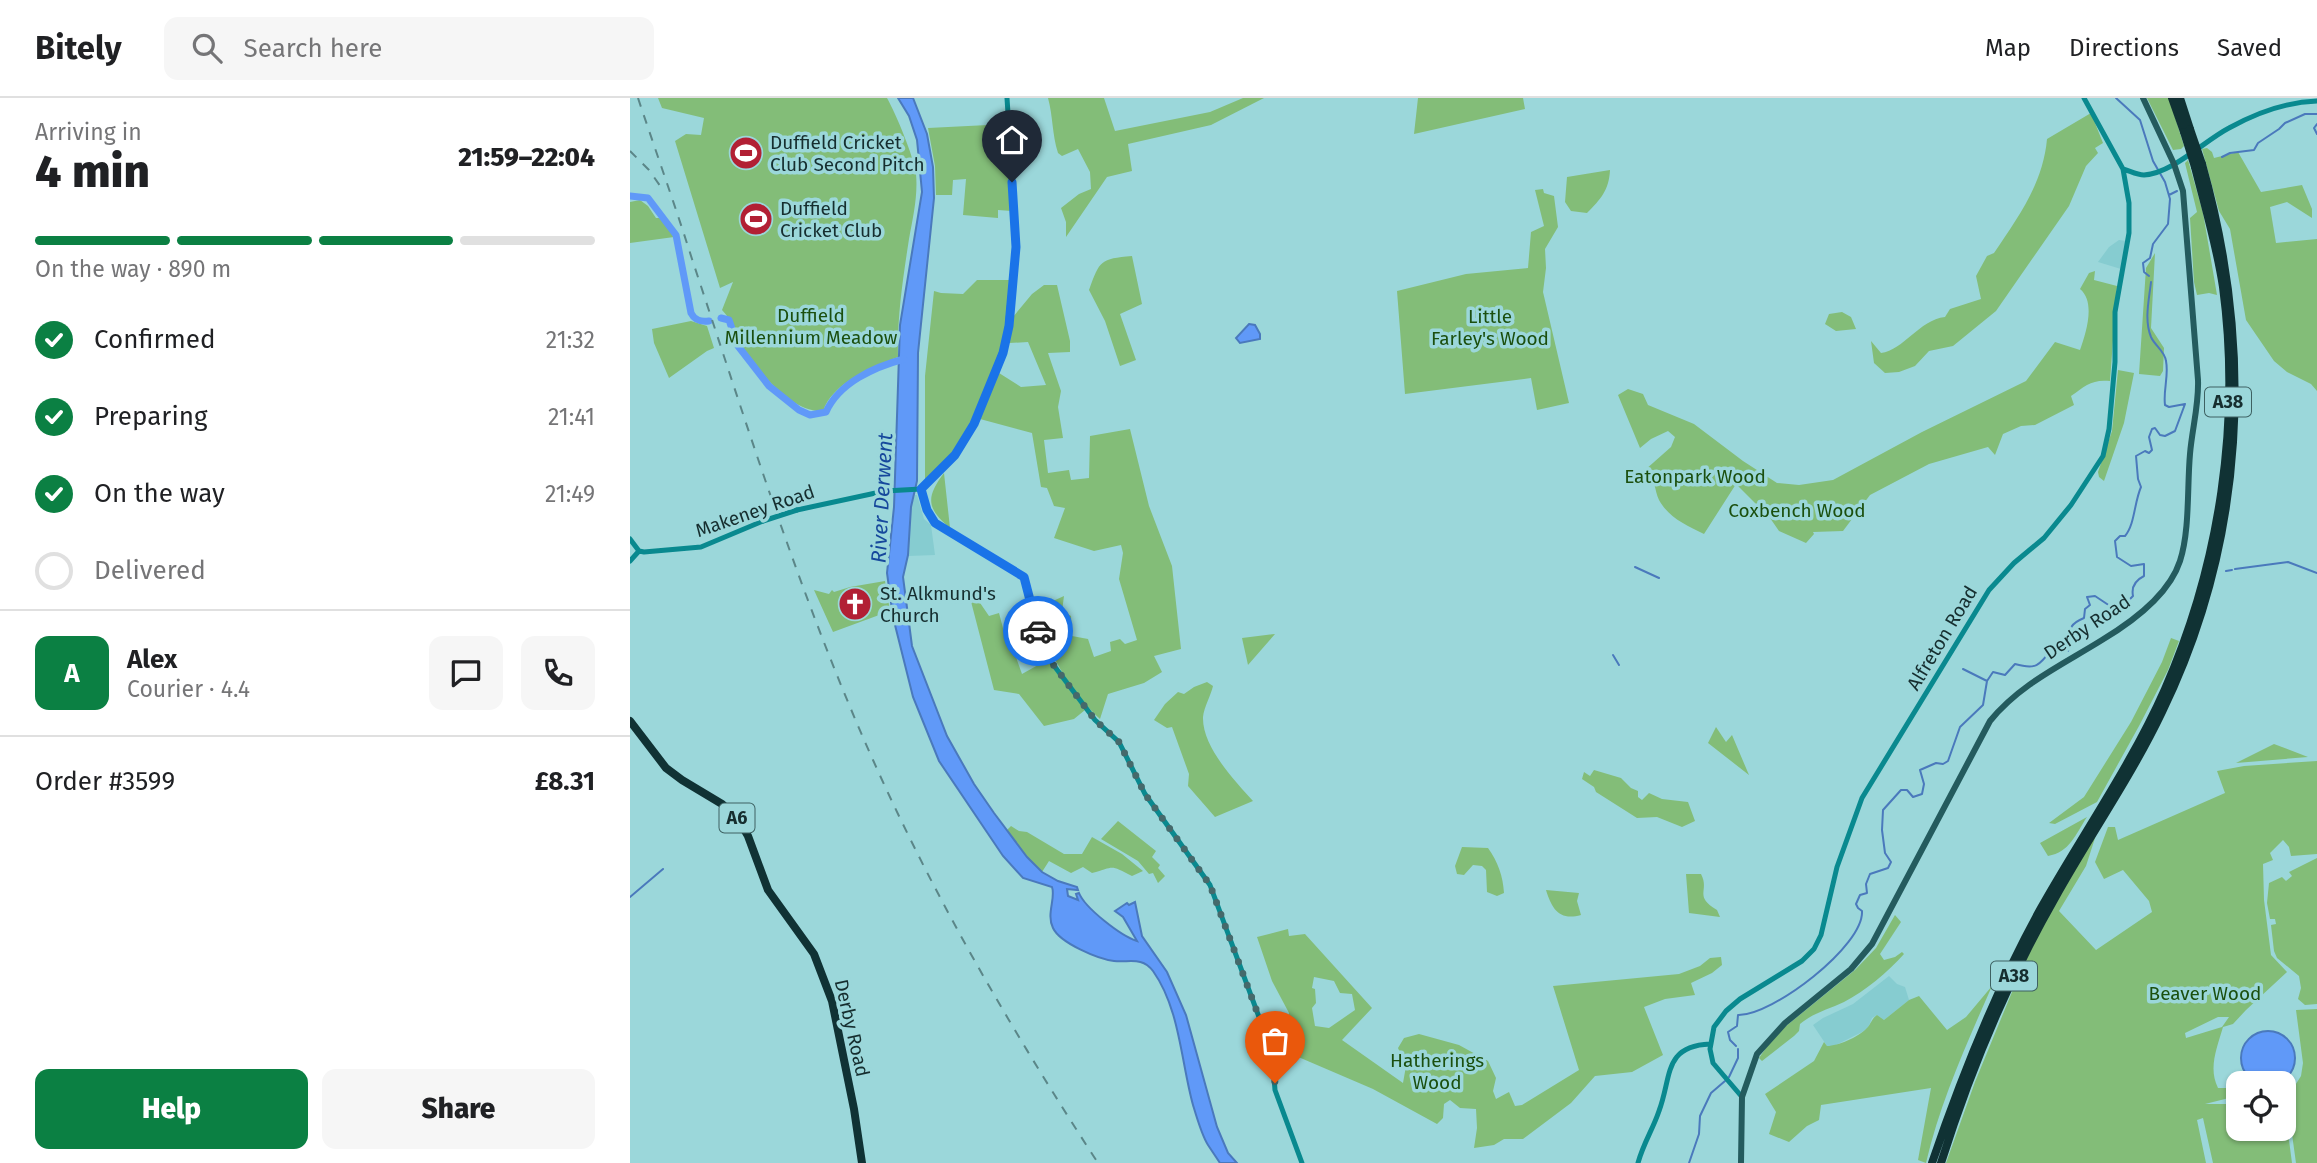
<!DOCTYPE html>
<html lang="en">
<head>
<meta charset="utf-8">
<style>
	body { margin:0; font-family:"Fira Sans",sans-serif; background:#f6f6f6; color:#202124; height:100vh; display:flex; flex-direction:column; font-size:26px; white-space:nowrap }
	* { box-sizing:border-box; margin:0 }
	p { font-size:23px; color:#757577 }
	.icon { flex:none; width:38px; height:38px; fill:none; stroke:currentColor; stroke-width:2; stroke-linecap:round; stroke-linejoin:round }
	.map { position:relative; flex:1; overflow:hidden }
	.details { display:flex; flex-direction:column; background:#fff; width:630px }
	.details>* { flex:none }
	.fabs { position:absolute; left:1596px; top:973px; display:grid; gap:14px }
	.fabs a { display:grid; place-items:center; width:70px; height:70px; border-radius:14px; background:#fff; box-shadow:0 2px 5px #0004; font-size:35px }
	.pin { position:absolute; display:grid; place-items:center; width:60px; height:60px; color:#fff; margin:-72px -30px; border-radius:50% 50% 50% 0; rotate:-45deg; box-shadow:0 0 7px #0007 }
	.pin .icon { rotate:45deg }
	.courier { position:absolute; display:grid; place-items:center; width:70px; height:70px; margin:-35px; border:5px solid #1a73e8; border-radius:50%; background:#fff; color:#222; box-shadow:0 2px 9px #0007 }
	.summary em { font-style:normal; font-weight:800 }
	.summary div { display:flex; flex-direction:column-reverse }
	.summary { display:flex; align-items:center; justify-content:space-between; height:119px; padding:0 35px }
	h1 { font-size:46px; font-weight:800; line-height:52px }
	.bar { display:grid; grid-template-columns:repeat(4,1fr); gap:10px 7px; align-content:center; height:84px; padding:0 35px }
	.bar i { height:9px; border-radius:5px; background:#e0e0e0 }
	.bar .on { background:#0b8043 }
	.bar p { grid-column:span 4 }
	.line { display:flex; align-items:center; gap:18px; padding:0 35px; border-top:2px solid #e0e0e0 }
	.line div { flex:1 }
	.round { display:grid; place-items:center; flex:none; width:74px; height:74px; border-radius:14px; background:#f6f6f6 }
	ol { padding:0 35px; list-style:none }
	li { display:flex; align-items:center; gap:21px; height:77px }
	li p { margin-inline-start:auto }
	li .icon { padding:7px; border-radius:50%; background:#0b8043; color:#fff; stroke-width:4 }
	li:last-child { color:#757577 }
	li i { width:38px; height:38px; border:4px solid #e0e0e0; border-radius:50% }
	.button { display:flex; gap:14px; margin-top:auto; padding:14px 35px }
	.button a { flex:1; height:80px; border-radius:14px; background:#0b8043; color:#fff; font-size:28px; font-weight:800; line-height:80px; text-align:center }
	.button a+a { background:#f6f6f6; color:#202124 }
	header { display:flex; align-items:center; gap:42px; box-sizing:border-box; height:98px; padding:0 35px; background:#fff; border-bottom:2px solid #e0e0e0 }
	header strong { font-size:33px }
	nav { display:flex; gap:38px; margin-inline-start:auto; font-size:24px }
	.search { width:490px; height:63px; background:#f6f6f6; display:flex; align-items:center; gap:18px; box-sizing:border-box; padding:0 24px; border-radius:14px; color:#757577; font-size:26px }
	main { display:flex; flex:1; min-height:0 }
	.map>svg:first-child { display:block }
	.built { fill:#86ccd0 }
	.green { fill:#83bd78; fill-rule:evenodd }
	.water { fill:#6099f8; stroke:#4a79bc; stroke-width:2 }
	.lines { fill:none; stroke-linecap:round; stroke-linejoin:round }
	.stream { stroke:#4a79bc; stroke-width:2 }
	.river { stroke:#6099f8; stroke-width:7 }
	.tertiary { stroke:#09898f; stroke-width:5 }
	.secondary { stroke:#245b5e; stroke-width:6 }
	.trunk { stroke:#103234; stroke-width:8 }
	.rail { stroke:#5b8688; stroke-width:2; stroke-dasharray:9 9; stroke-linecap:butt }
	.tertiary-bridge { stroke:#09898f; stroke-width:5 }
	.trunk-bridge { stroke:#103234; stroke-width:8 }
	.done { stroke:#45696b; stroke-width:7; stroke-dasharray:0 12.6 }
	.route { stroke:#1a73e8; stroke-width:9 }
	.labels { text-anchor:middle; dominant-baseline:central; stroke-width:7; stroke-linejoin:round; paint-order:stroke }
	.shield { fill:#9bd7da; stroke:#3e6162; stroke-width:2 }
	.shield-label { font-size:18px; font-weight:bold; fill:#162e2f }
	.poi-label { font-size:19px; fill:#162e2f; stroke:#9bd7da; text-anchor:start }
	.park-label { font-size:19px; fill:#1b4f0e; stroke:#9bd7da }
	.street-label { font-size:19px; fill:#162e2f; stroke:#9bd7da }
	.water-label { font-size:21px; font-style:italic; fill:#16489c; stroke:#9bd7da }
</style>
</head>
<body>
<header>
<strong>Bitely</strong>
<div class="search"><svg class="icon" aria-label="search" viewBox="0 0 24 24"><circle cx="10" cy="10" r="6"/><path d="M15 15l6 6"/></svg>Search here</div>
<nav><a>Map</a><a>Directions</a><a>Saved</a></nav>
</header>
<main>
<section class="details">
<div class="summary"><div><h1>4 min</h1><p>Arriving in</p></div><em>21:59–22:04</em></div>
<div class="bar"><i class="on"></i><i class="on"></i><i class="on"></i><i></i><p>On the way · 890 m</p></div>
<ol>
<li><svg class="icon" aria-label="check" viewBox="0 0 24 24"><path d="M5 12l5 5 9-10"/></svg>Confirmed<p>21:32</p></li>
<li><svg class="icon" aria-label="check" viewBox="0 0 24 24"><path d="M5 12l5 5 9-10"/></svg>Preparing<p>21:41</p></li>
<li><svg class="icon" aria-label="check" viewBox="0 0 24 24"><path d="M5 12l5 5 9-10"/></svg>On the way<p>21:49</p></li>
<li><i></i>Delivered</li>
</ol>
<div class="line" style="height:126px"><b class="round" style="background:#0b8043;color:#fff">A</b><div><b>Alex</b><p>Courier · 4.4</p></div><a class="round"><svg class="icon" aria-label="chat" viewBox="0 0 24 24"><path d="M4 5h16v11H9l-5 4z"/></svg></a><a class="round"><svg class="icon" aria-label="phone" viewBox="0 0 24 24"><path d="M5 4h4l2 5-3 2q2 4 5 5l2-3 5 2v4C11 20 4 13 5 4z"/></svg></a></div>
<div class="line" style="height:91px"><div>Order #3599</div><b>£8.31</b></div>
<div class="button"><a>Help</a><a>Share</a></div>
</section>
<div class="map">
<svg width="1687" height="1065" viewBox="0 0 1687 1065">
	<rect width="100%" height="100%" fill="#9bd7da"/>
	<path class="built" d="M1489 142 1496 143 1491 171 1468 164 1479 149Z
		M285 397H287L294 421 301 427 305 457 278 458 281 409Z
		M1259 878 1267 886 1275 889 1279 902 1254 922 1247 917 1242 920 1238 930 1232 934 1204 948H1197L1183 927 1193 920 1223 906Z"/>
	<path class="green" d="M28 0H257C266 16 284 59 286 76 288 98 283 119 279 141 273 180 267 219 268 259 242 270 203 284 193 313 162 315 129 274 113 250 103 235 106 227 92 212L103 184 90 190 45 43 56 36 71 37 74 20 32 10Z
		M418 0H474L485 33 580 14 613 0H634L581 27 498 46 502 73 477 79 436 139V124L431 110 449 96 461 91 460 74 448 51 432 58 428 55C422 36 423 18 418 0Z
		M788 0H893L895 11 784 36Z
		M1517 0H1539L1554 48 1551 51 1543 52Z
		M1461 15 1473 45 1465 50 1468 55 1456 68 1439 108 1366 213 1323 248 1299 253 1285 268 1269 274 1255 275 1244 265 1241 243 1251 255C1274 252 1289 222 1315 219L1320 211 1351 201 1346 178 1357 158 1364 155C1388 119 1413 86 1417 41Z
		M358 27 376 39 382 113 368 112V120L333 117 336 81 323 82 322 97H306L305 68 298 30Z
		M1577 50 1582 54 1584 60 1608 54 1631 94 1672 87 1682 111V120L1657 104 1640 109 1646 145 1687 141V293L1681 286 1657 274 1644 263 1616 222 1600 131 1589 113 1572 51Z
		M1558 62 1573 115 1587 197 1579 195 1567 197 1564 184 1560 120 1567 114 1555 65Z
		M980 72C979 92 971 101 957 115L941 113 935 104 937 79Z
		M913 91 914 95 924 98 928 129 915 151 916 170 913 194 939 305 907 312 901 280 775 296 767 193 836 176 898 170 901 134 914 128 905 92Z
		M10 102 18 108 26 120H31L44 139 0 145V104Z
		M1525 155 1521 230 1534 250 1533 273 1530 278 1509 276 1516 170Z
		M502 158 512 206 490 216 506 262 490 268 475 223 459 192C470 162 470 161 502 158Z
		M1465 173 1464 182 1487 188 1480 283C1462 281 1455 288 1441 298L1444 307 1405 327 1391 328 1373 336 1365 357 1358 349 1299 366 1240 397 1213 433 1183 434 1184 436 1176 445 1149 433 1140 420 1106 386 1074 436C1056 427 1039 420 1029 402 1024 391 1026 381 1015 372L1041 349 1045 339 1038 333 1021 341 1010 350 988 297 998 291 1013 296 1018 307 1064 326 1113 363 1147 385 1169 387 1203 382 1292 334 1396 283 1425 244 1450 252C1456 235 1466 204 1450 191L1459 175Z
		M347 182H379L376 230 371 251 353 297 341 324 323 354 295 383V278L304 193 311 195 333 196Z
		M414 187H427L440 243V254L418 255 431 293 428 309 433 340 414 342 418 375 439 372 441 382 459 380 460 338 500 331 519 408 542 468 551 551 524 558 532 574 514 585 478 596 470 621C446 599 424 566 414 535L416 533 410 522 427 515 423 503 434 498 432 513 441 518 442 538 458 541 464 559 481 553 480 544 490 541 495 546 507 542 489 481 493 455 491 447 464 453 424 440 435 410 424 408 417 390 411 389 402 335 350 321 369 275 391 289 416 287 398 244 379 245 383 219 402 196Z
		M1212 214 1221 219 1226 231 1206 233 1195 226 1199 216Z
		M61 223 77 228 84 250 77 253 39 280 24 245 22 231Z
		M1488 272 1504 275 1494 325 1474 383 1469 379 1468 374 1482 333Z
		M314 375 320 430C296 410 296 399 314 375Z
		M255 483 260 513 203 534 184 492 199 496 202 492 204 494 220 489Z
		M343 490 346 499 359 518 369 515 374 534H377L392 576 417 562 455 612 444 621 414 628 389 596 364 592 338 492Z
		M645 536 618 567 612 540Z
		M1541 540 1549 543 1538 572 1509 628 1467 704 1425 726 1419 725 1454 699 1501 624 1532 564Z
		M577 584 583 588C581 597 574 609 573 619 572 649 605 683 623 703L585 719 558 688 559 676 542 629 537 630 524 622 535 606 548 594 554 596 564 589Z
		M1086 629 1096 644 1102 637 1119 677 1078 645Z
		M1644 646 1678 659 1606 665Z
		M1687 663V756L1661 758 1659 749 1653 742 1640 755 1643 762 1633 766 1634 802 1641 857 1657 874 1616 912 1603 926 1593 929C1587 950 1578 970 1588 990H1599V1000L1575 1006H1608V1031H1654V1004L1662 1065H1583L1573 1020 1567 1022 1576 1065H1316L1345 984 1396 860 1423 807 1466 737 1456 768 1429 813 1466 852 1522 814 1519 803 1493 772 1474 781 1465 764 1478 729H1485L1488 742 1595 695 1587 673 1614 668ZM1588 919H1599L1592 929 1556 940 1555 935Z
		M964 672 991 680 1001 690 1008 693V699L1012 702 1019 695 1032 701 1058 704 1065 723 1052 729 1027 719 1007 720 966 694 964 689 952 681 954 674 960 678Z
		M1457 719C1445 737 1440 754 1418 758L1410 745Z
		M488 723 526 753 522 759 530 767 528 770 535 778 528 785 523 775 519 776 508 763 471 741Z
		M381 728 389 733 397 734 434 756H452L462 739 492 756 513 773 502 778C479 766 485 769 462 775L453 769 441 775 419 763 412 774 397 759 377 732Z
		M832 749 858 750C868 764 873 778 874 795L867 798 857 794 856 772 852 768 843 767 834 777 827 776 825 768Z
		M1687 760V906L1675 907 1668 901 1671 890 1669 878 1647 860 1644 853 1641 827 1646 826 1645 821H1640L1637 805 1639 785 1652 779 1656 783 1662 778 1659 774Z
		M1056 776H1071C1080 793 1063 798 1087 812L1090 819 1059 815Z
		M916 792 949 795 947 803 951 817C929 823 922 811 916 792Z
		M1265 817 1271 824 1250 856 1254 862 1265 859 1272 854 1274 856C1258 874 1235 893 1214 904 1199 911 1183 915 1170 926L1169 933 1164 938 1132 963 1129 960 1145 937 1225 872 1246 850Z
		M658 831 659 838 675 836 742 910 712 942 773 985 776 968 768 950 774 940 789 936 829 947 858 963 866 980 863 993 866 1001 879 994 885 1008 892 1007 949 972 923 888 1049 876 1070 868 1080 860 1091 859 1092 867 1082 875 1061 885 1065 897 1035 901 1014 909 1033 957 1002 974 965 978 941 1005 893 1041H874L864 1047 844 1050 847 1030 846 1011 830 1010 820 1002 814 1006 813 1020 807 1026 743 991 666 958 661 957 647 971 646 963 652 952 659 915 642 883 627 839ZM684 879 704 883 710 895 722 896 725 912 699 930 685 928 682 910 686 905 685 891 682 890Z
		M1362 888C1337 945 1310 1004 1296 1065L1288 1062 1301 990 1191 1007 1189 1022 1177 1028 1159 1044 1139 1036 1146 1014 1135 996 1184 963 1194 944 1197 948C1208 948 1228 939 1236 931 1241 927 1241 921 1247 917L1254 922 1279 902 1289 898 1317 932 1336 919Z
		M1687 911V1065H1666L1657 1000 1671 978 1673 965 1666 912Z"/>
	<path class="water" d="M268 0H283L297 36 303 69 304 100 288 255 287 383 281 409 278 457 273 479 282 548 317 638 344 686 364 715 397 759 412 774 428 783 447 789 448 792 437 791 438 798 448 802 446 796 449 795C455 810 491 838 507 843L493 819 485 813 497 805 499 807 505 804 512 838 537 874 556 917 587 1029 598 1055 607 1065H590C586 1059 582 1053 578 1047 572 1038 566 1017 563 1007 551 964 550 911 523 873 512 858 498 865 484 863 468 861 430 845 423 830 416 816 426 800 422 789L393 780 373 758 309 663 283 599 263 519 257 475 264 409 270 227 292 94 287 42 279 18Z
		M619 226 625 227 630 236V241L610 245 606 240Z
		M1611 960a27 27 0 1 1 54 0a27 27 0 1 1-54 0Z"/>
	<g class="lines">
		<path class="stream" d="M1486 0 1510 22 1523 63 1535 84 1540 101 1538 126 1523 146 1520 160 1513 165 1514 174 1519 178
			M1687 26 1684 30 1687 36
			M1592 59 1600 55 1624 52 1628 45 1649 31 1655 25 1675 16H1687
			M1539 97 1547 93
			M1005 469 1029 480
			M1605 471 1658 464 1687 475
			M1596 473 1602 472
			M983 557 989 567
			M1333 571 1357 583
			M0 799 33 771
			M1106 948 1100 942 1098 934 1107 928 1108 917C1142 918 1234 848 1232 813L1228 810 1226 806 1230 797 1237 795 1236 786 1240 776 1258 770 1261 764 1255 755 1252 732 1253 712 1271 692H1277L1283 699 1292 696 1294 686 1290 672 1306 665 1313 666 1318 663 1330 629 1353 607 1357 583 1363 574 1375 577 1385 566C1406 572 1409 568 1422 551L1438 553C1444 537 1432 529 1454 520L1455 511 1460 507 1457 499 1465 498 1480 508 1498 503 1503 498C1501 488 1506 482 1514 478V466L1501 468 1487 459 1485 443 1490 438H1495C1505 426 1504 405 1511 389L1508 381 1506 358 1515 353 1519 355 1522 352 1519 339 1522 331 1525 330 1530 337 1535 338 1545 333 1555 306 1539 309 1535 307C1533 292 1539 278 1536 263 1535 253 1525 248 1521 239 1514 222 1519 202 1521 184
			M1099 979 1108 960V951
			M1059 1065 1069 1036 1070 1018 1081 995 1095 983"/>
		<path class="river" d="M0 98 18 100 46 137 61 215C65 223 71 224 79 223
			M91 220 99 222 108 248 139 288 169 312 180 317 196 314C209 285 244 269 274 261"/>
		<path class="tertiary" d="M1493 71C1500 73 1507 77 1514 77 1543 75 1574 43 1599 30 1626 15 1656 4 1687 3
			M291 391 297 412 305 425 394 479 411 541 422 565 465 622 489 644 515 696 580 787 642 954 645 992 672 1065
			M167 412 255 393 291 391 325 357 344 326 376 243 386 139 377 0
			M0 441 9 453 14 454 71 449 133 423
			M0 463 9 453
			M1112 999 1083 965 1080 951 1084 929 1096 913 1110 901 1172 863 1184 851 1191 837 1207 769 1232 700 1359 492 1384 465 1414 440 1441 407 1473 358 1479 331 1485 264V214L1499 135V105L1493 71 1454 0
			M1008 1065C1013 1046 1023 1031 1029 1013 1042 979 1033 948 1080 946"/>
		<path class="secondary" d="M1111 1065 1112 999 1127 956 1155 925 1221 871 1242 846 1360 623C1390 586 1432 567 1472 542 1502 524 1539 497 1550 463 1560 432 1557 389 1560 356 1562 331 1569 307 1568 282L1553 93 1544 66 1513 0"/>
		<path class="trunk" d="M1542 0 1554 34
			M1550 0 1560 31
			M0 623 36 670 52 682 92 706 108 721 118 738 138 792 184 856 202 903 224 1011 232 1065
			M1302 1065C1332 977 1366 891 1411 810 1452 737 1501 668 1535 591 1590 466 1611 324 1593 189 1587 148 1575 109 1565 69
			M1311 1065C1340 973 1377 884 1425 800 1460 737 1501 679 1532 614 1616 441 1624 250 1572 66"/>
		<path class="rail" d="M8 0C26 54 45 107 62 161 118 330 170 499 243 662 306 803 384 936 468 1065
			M0 53 19 72 33 92"/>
		<path class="tertiary-bridge" d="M133 423 167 412"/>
		<path class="trunk-bridge" d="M1560 31 1572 66
			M1554 34 1565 69"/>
	</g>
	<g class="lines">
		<path class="done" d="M408 533 422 565 465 622 489 644 515 696 580 787 642 954 645 985"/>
		<path class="route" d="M382 84 386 149 379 228 373 255 344 326 325 357 291 391 297 412 305 425 394 479 408 533"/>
	</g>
	<defs>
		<symbol id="stadium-disc" viewBox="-11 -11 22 22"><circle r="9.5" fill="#b22034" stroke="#9bd7da"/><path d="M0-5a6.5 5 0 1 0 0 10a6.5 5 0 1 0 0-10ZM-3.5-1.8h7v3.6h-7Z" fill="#fff"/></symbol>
		<symbol id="church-disc" viewBox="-11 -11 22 22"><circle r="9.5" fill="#b22034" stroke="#9bd7da"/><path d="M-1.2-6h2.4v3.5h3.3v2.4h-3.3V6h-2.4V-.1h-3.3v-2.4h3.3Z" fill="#fff"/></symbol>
	</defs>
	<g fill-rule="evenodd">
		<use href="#stadium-disc" x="97" y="36" width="38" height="38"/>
		<use href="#stadium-disc" x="107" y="102" width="38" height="38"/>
		<use href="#church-disc" x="206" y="487" width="38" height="38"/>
	</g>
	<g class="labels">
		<g class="shield">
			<rect x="1575" y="289.5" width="46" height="29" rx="5"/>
			<rect x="89.5" y="705.5" width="35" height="29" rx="5"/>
			<rect x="1361" y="863.5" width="46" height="29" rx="5"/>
		</g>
		<g class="shield-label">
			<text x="1598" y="304">A38</text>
			<text x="107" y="720">A6</text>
			<text x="1384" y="878">A38</text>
		</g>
		<g class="poi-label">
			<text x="140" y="44">Duffield Cricket<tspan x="140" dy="22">Club Second Pitch</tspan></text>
			<text x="150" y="110">Duffield<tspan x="150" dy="22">Cricket Club</tspan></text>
			<text x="250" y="495">St. Alkmund's<tspan x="250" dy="22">Church</tspan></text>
		</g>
		<g class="park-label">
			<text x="181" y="217">Duffield<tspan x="181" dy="22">Millennium Meadow</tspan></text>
			<text x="860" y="218">Little<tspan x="860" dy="22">Farley's Wood</tspan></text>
			<text x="1065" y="378">Eatonpark Wood</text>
			<text x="1167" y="412">Coxbench Wood</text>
			<text x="1575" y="895">Beaver Wood</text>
			<text x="807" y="962">Hatherings<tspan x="807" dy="22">Wood</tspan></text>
		</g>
		<g class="street-label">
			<text transform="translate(125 413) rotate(-19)">Makeney Road</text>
			<text transform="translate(1457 529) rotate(-34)">Derby Road</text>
			<text transform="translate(1312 540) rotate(-59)">Alfreton Road</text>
			<text transform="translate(222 930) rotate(77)">Derby Road</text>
		</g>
		<g class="water-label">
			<text transform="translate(252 400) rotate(-87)">River Derwent</text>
		</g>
	</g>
</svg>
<div class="fabs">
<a><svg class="icon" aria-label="locate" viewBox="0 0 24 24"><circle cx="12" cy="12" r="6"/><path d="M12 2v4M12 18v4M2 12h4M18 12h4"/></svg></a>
</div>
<div class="pin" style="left:645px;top:985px;background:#ea580c"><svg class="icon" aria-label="bag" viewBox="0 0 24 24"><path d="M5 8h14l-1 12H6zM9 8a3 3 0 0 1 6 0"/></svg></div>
<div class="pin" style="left:382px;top:84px;background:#1f2937"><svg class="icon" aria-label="home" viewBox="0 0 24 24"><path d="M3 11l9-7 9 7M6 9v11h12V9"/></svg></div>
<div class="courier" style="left:408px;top:533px"><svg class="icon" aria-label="car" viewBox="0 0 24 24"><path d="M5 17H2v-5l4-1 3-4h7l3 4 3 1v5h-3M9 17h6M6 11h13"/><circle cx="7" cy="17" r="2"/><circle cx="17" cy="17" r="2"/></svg></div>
</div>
</main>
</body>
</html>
